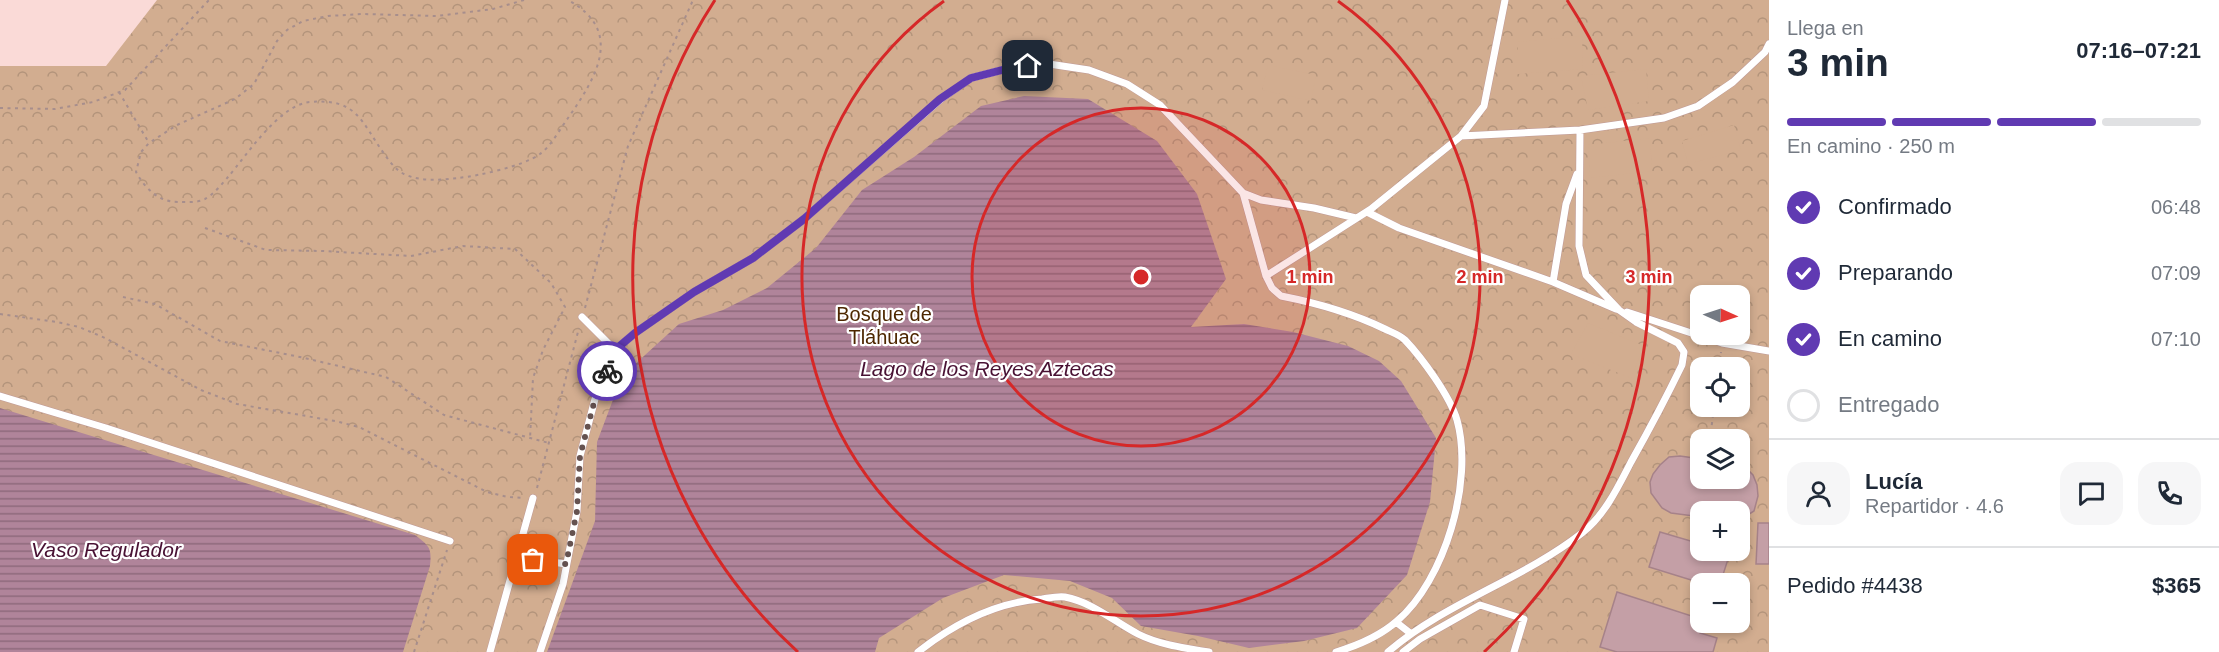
<!DOCTYPE html>
<html lang="es">
<head>
<meta charset="utf-8">
<style>
	body { margin:0; font-family:Arial,sans-serif; background:#f6f6f7; color:#1f2937; height:100vh; display:flex; flex-direction:column; font-size:22px; white-space:nowrap }
	* { box-sizing:border-box; margin:0 }
	p { font-size:20px; color:#747a83 }
	.icon { flex:none; width:33px; height:33px; fill:none; stroke:currentColor; stroke-width:2; stroke-linecap:round; stroke-linejoin:round }
	.map { position:relative; flex:1; overflow:hidden }
	.sheet { display:flex; flex-direction:column; background:#fff; width:450px }
	.sheet>* { flex:none }
	.needle { width:39px; rotate:93deg }
	.buttons { position:absolute; left:1690px; top:285px; display:grid; gap:12px }
	.buttons a { display:grid; place-items:center; width:60px; height:60px; border-radius:12px; background:#fff; box-shadow:0 3px 9px #0003; font-size:30px }
	.pin { position:absolute; display:grid; place-items:center; width:51px; height:51px; color:#fff; margin:-26px; border-radius:12px; box-shadow:0 3px 9px #0006 }
	.courier { position:absolute; display:grid; place-items:center; width:60px; height:60px; margin:-30px; border:4px solid #603ab2; border-radius:50%; background:#fff; color:#222; box-shadow:0 2px 8px #0007 }
	.overview em { font-style:normal; font-weight:800 }
	.overview div { display:flex; flex-direction:column-reverse }
	.overview { display:flex; align-items:center; justify-content:space-between; height:102px; padding:0 18px }
	h1 { font-size:39px; font-weight:800; line-height:45px }
	.bar { display:grid; grid-template-columns:repeat(4,1fr); gap:9px 6px; align-content:center; height:72px; padding:0 18px }
	.bar i { height:8px; border-radius:4px; background:#e0e1e3 }
	.bar .selected { background:#603ab2 }
	.bar p { grid-column:span 4 }
	.line { display:flex; align-items:center; gap:15px; padding:0 18px; border-top:2px solid #e0e1e3 }
	.line div { flex:1 }
	.round { display:grid; place-items:center; flex:none; width:63px; height:63px; border-radius:18px; background:#f6f6f7 }
	ol { padding:0 18px; list-style:none }
	li { display:flex; align-items:center; gap:18px; height:66px }
	li p { margin-inline-start:auto }
	li .icon { padding:6px; border-radius:50%; background:#603ab2; color:#fff; stroke-width:4 }
	li:last-child { color:#747a83 }
	li i { width:33px; height:33px; border:3px solid #e0e1e3; border-radius:50% }
	main { display:flex; flex:1; min-height:0 }
	.map>svg:first-child { display:block }
	.park { fill:url(#park-crowns); fill-rule:evenodd }
	.pitch { fill:#d2ad90 }
	.water { fill:url(#water-rules) }
	.building { fill:#c49fa6; stroke:#a68289; stroke-width:1.5 }
	.lines { fill:none; stroke-linecap:round; stroke-linejoin:round }
	.service-casing { stroke:#bf9a97; stroke-width:8 }
	.path { stroke:#a78e8c; stroke-width:2; stroke-dasharray:3 4.5; stroke-linecap:butt }
	.service { stroke:#fff; stroke-width:7 }
	.done { stroke:#655250; stroke-width:6; stroke-dasharray:0 10.8 }
	.route { stroke:#603ab2; stroke-width:8 }
	.ring { fill:none; stroke:#d62828; stroke-width:3 }
	.labels { text-anchor:middle; dominant-baseline:central; stroke-width:4.5; stroke-linejoin:round; paint-order:stroke }
	.park-label { font-size:20px; fill:#4d2700; stroke:#fff }
	.water-label { font-size:21px; font-style:italic; fill:#481133; stroke:#fff }
	.centre { fill:#d62828; stroke:#fff; stroke-width:3 }
	.ring-label { font-size:18px; text-anchor:middle; font-weight:bold; fill:#d62828; stroke:#fff; stroke-width:4.5; stroke-linejoin:round; paint-order:stroke }
</style>
</head>
<body>
<main>
<div class="map">
<svg width="1769" height="652" viewBox="0 0 1769 652">
	<defs>
		<pattern id="park-crowns" width="20" height="18" patternUnits="userSpaceOnUse" patternTransform="scale(1.5)"><rect width="20" height="18" fill="#d2ad90"/><path d="M2 6a3 3 0 1 1 6 0M12 15a3 3 0 1 1 6 0" fill="none" stroke="#b3947b"/></pattern>
		<pattern id="water-rules" width="6" height="5" patternUnits="userSpaceOnUse" patternTransform="scale(1.5)"><rect width="6" height="5" fill="#b0849a"/><path d="M0 2.5h6" fill="none" stroke="#8e6a7c"/></pattern>
	</defs>
	<rect width="100%" height="100%" fill="#fadad7"/>
	<path class="park" d="M157 0H1769V652H0V66H106ZM1701 296H1740V334H1701ZM1701 368H1740V406H1701ZM1701 440H1740V478H1701ZM1701 512H1740V550H1701ZM1701 584H1740V622H1701Z"/>
	<path class="pitch" d="M1582 36 1583 69 1518 74V42Z
		M1268 65 1316 75 1311 101 1262 90Z
		M1646 69 1649 101 1588 110 1581 76Z
		M1734 125 1741 150 1688 164 1682 141Z
		M1650 138 1652 171 1590 178 1588 145Z
		M1588 323 1644 346 1631 378 1571 354Z"/>
	<path class="water" d="M1024 96 1088 99 1157 141 1197 194 1226 279 1191 327 1244 324 1293 332 1348 346 1379 361 1401 381 1436 438 1430 502 1407 575 1357 628 1304 641 1249 648 1198 636 1141 626 1112 598 1070 581 1004 575 943 598 879 638 875 652H547L595 521 597 442 622 376 679 324 723 310 767 288 816 248 862 190 914 157 981 106Z
		M0 408 415 535C429 546 432 547 430 566L403 652H0Z"/>
	<path class="building" d="M1680 456 1701 459V478H1740V462L1753 475 1757 485 1758 496 1754 511 1740 520V512H1701V517L1671 513 1662 508 1651 493 1650 482 1653 474 1660 465 1669 457Z
		M1758 523H1769V564H1756Z
		M1660 532 1701 544V550H1721L1730 553 1720 584H1704L1649 567Z
		M1617 592 1701 619V622H1703L1700 633 1717 638 1713 652H1617L1600 647Z"/>
	<g class="lines">
		<defs>
			<path id="service" d="M1461 136 1580 130 1664 118 1698 106 1733 82 1765 52 1769 44
				M1243 193 1266 276 1272 288 1281 296C1317 303 1352 313 1385 329 1391 332 1400 335 1405 340 1422 358 1450 396 1457 420 1474 481 1445 580 1397 621 1380 636 1356 646 1336 652
				M1367 212 1399 228 1553 282 1616 309
				M1266 276 1371 209 1461 136 1484 106 1505 0
				M1553 282 1566 204 1577 174
				M1627 312 1722 343 1769 351
				M582 317 615 350
				M0 396 106 428 450 541
				M517 557 566 564
				M1396 622 1410 633
				M490 652 533 498
				M540 652 563 584 577 511 580 456 595 399 615 350 635 333 694 292 753 258 804 219 941 99 971 78 1006 69 1049 64 1089 70 1127 84 1160 105 1243 193 1261 200 1314 208 1356 218
				M918 652C955 623 996 602 1042 599 1049 598 1058 596 1065 597 1092 602 1115 622 1138 634 1160 645 1185 648 1209 652
				M1388 652C1446 602 1522 580 1582 533 1605 515 1618 487 1631 462 1649 430 1666 398 1682 365L1684 352 1678 343 1636 322 1619 310 1586 275 1579 246 1580 130
				M1403 652 1420 639 1480 605 1524 619 1514 652"/>
		</defs>
		<use href="#service" class="service-casing"/>
		<path class="path" d="M524 0 493 9 437 16 362 14 328 16 303 21 287 30 277 41 254 84 235 99 177 125 149 143 141 152 136 172C145 188 158 202 178 202 185 202 198 203 205 199 213 195 222 184 228 177 247 155 279 105 310 102 358 98 361 122 385 155 390 162 396 170 404 174 421 182 440 180 458 178 478 176 524 166 540 154 551 146 560 129 568 118 596 78 625 31 568 0
			M119 92 149 143
			M0 108 55 109 93 102 125 90 209 0
			M205 228 266 250 322 251 411 256 463 246 515 249 551 283 565 307 543 350 533 378 530 439
			M123 297 155 304 220 341 300 357 386 377 444 415 549 443
			M585 308 628 146 693 0
			M0 314 57 322 79 327 105 338 201 390 237 404 335 421 359 427 487 492 508 497 524 498
			M1719 368 1721 352
			M1710 440 1714 406
			M537 488 579 328
			M414 652 447 550"/>
		<use href="#service" class="service"/>
	</g>
	<g class="lines">
		<path class="done" d="M533 560 566 564 577 511 580 456 595 399 607 371"/>
		<path class="route" d="M607 371 615 350 635 333 694 292 753 258 804 219 940 99 971 78 1006 69 1028 66"/>
	</g>
	<circle cx="1141" cy="277" r="169" fill="#d62828" fill-opacity=".12"/>
	<g class="ring">
		<circle cx="1141" cy="277" r="169"/>
		<path d="M1338 1A339 339 0 1 1 944 1"/>
		<path d="M798 652A508 508 0 0 1 715 0M1567 0A508 508 0 0 1 1484 652"/>
	</g>
	<g class="labels">
		<g class="park-label">
			<text x="884" y="314">Bosque de<tspan x="884" dy="23">Tláhuac</tspan></text>
		</g>
		<g class="water-label">
			<text x="987" y="368">Lago de los Reyes Aztecas</text>
			<text x="106" y="549">Vaso Regulador</text>
		</g>
	</g>
	<circle cx="1141" cy="277" r="9" class="centre"/>
	<g class="ring-label">
		<text x="1310" y="283">1 min</text>
		<text x="1480" y="283">2 min</text>
		<text x="1649" y="283">3 min</text>
	</g>
</svg>
<div class="buttons">
<a><svg class="needle" viewBox="-14 -14 28 28"><path d="M0-13l5 13h-10z" fill="#e53935"/><path d="M0 13l5-13h-10z" fill="#747a83"/></svg></a>
<a><svg class="icon" aria-label="locate" viewBox="0 0 24 24"><circle cx="12" cy="12" r="6"/><path d="M12 2v4M12 18v4M2 12h4M18 12h4"/></svg></a>
<a><svg class="icon" aria-label="layers" viewBox="0 0 24 24"><path d="M12 4l9 5-9 5-9-5zM3 14l9 5 9-5"/></svg></a>
<a>+</a>
<a>−</a>
</div>
<div class="pin" style="left:533px;top:560px;background:#ea580c"><svg class="icon" aria-label="bag" viewBox="0 0 24 24"><path d="M5 8h14l-1 12H6zM9 8a3 3 0 0 1 6 0"/></svg></div>
<div class="pin" style="left:1028px;top:66px;background:#1f2937"><svg class="icon" aria-label="home" viewBox="0 0 24 24"><path d="M3 11l9-7 9 7M6 9v11h12V9"/></svg></div>
<div class="courier" style="left:607px;top:371px"><svg class="icon" aria-label="bike" viewBox="0 0 24 24"><circle cx="6" cy="16" r="4"/><circle cx="18" cy="16" r="4"/><path d="M6 16l4-8h5l3 8M10 8l3 8H6M13 5h3"/></svg></div>
</div>
<section class="sheet">
<div class="overview"><div><h1>3 min</h1><p>Llega en</p></div><em>07:16–07:21</em></div>
<div class="bar"><i class="selected"></i><i class="selected"></i><i class="selected"></i><i></i><p>En camino · 250 m</p></div>
<ol>
<li><svg class="icon" aria-label="check" viewBox="0 0 24 24"><path d="M5 12l5 5 9-10"/></svg>Confirmado<p>06:48</p></li>
<li><svg class="icon" aria-label="check" viewBox="0 0 24 24"><path d="M5 12l5 5 9-10"/></svg>Preparando<p>07:09</p></li>
<li><svg class="icon" aria-label="check" viewBox="0 0 24 24"><path d="M5 12l5 5 9-10"/></svg>En camino<p>07:10</p></li>
<li><i></i>Entregado</li>
</ol>
<div class="line" style="height:108px"><a class="round"><svg class="icon" aria-label="person" viewBox="0 0 24 24"><circle cx="12" cy="8" r="4"/><path d="M4 21q1-7 8-7t8 7"/></svg></a><div><b>Lucía</b><p>Repartidor · 4.6</p></div><a class="round"><svg class="icon" aria-label="chat" viewBox="0 0 24 24"><path d="M4 5h16v11H9l-5 4z"/></svg></a><a class="round"><svg class="icon" aria-label="phone" viewBox="0 0 24 24"><path d="M5 4h4l2 5-3 2q2 4 5 5l2-3 5 2v4C11 20 4 13 5 4z"/></svg></a></div>
<div class="line" style="height:78px"><div>Pedido #4438</div><b>$365</b></div>
</section>
</main>
</body>
</html>
